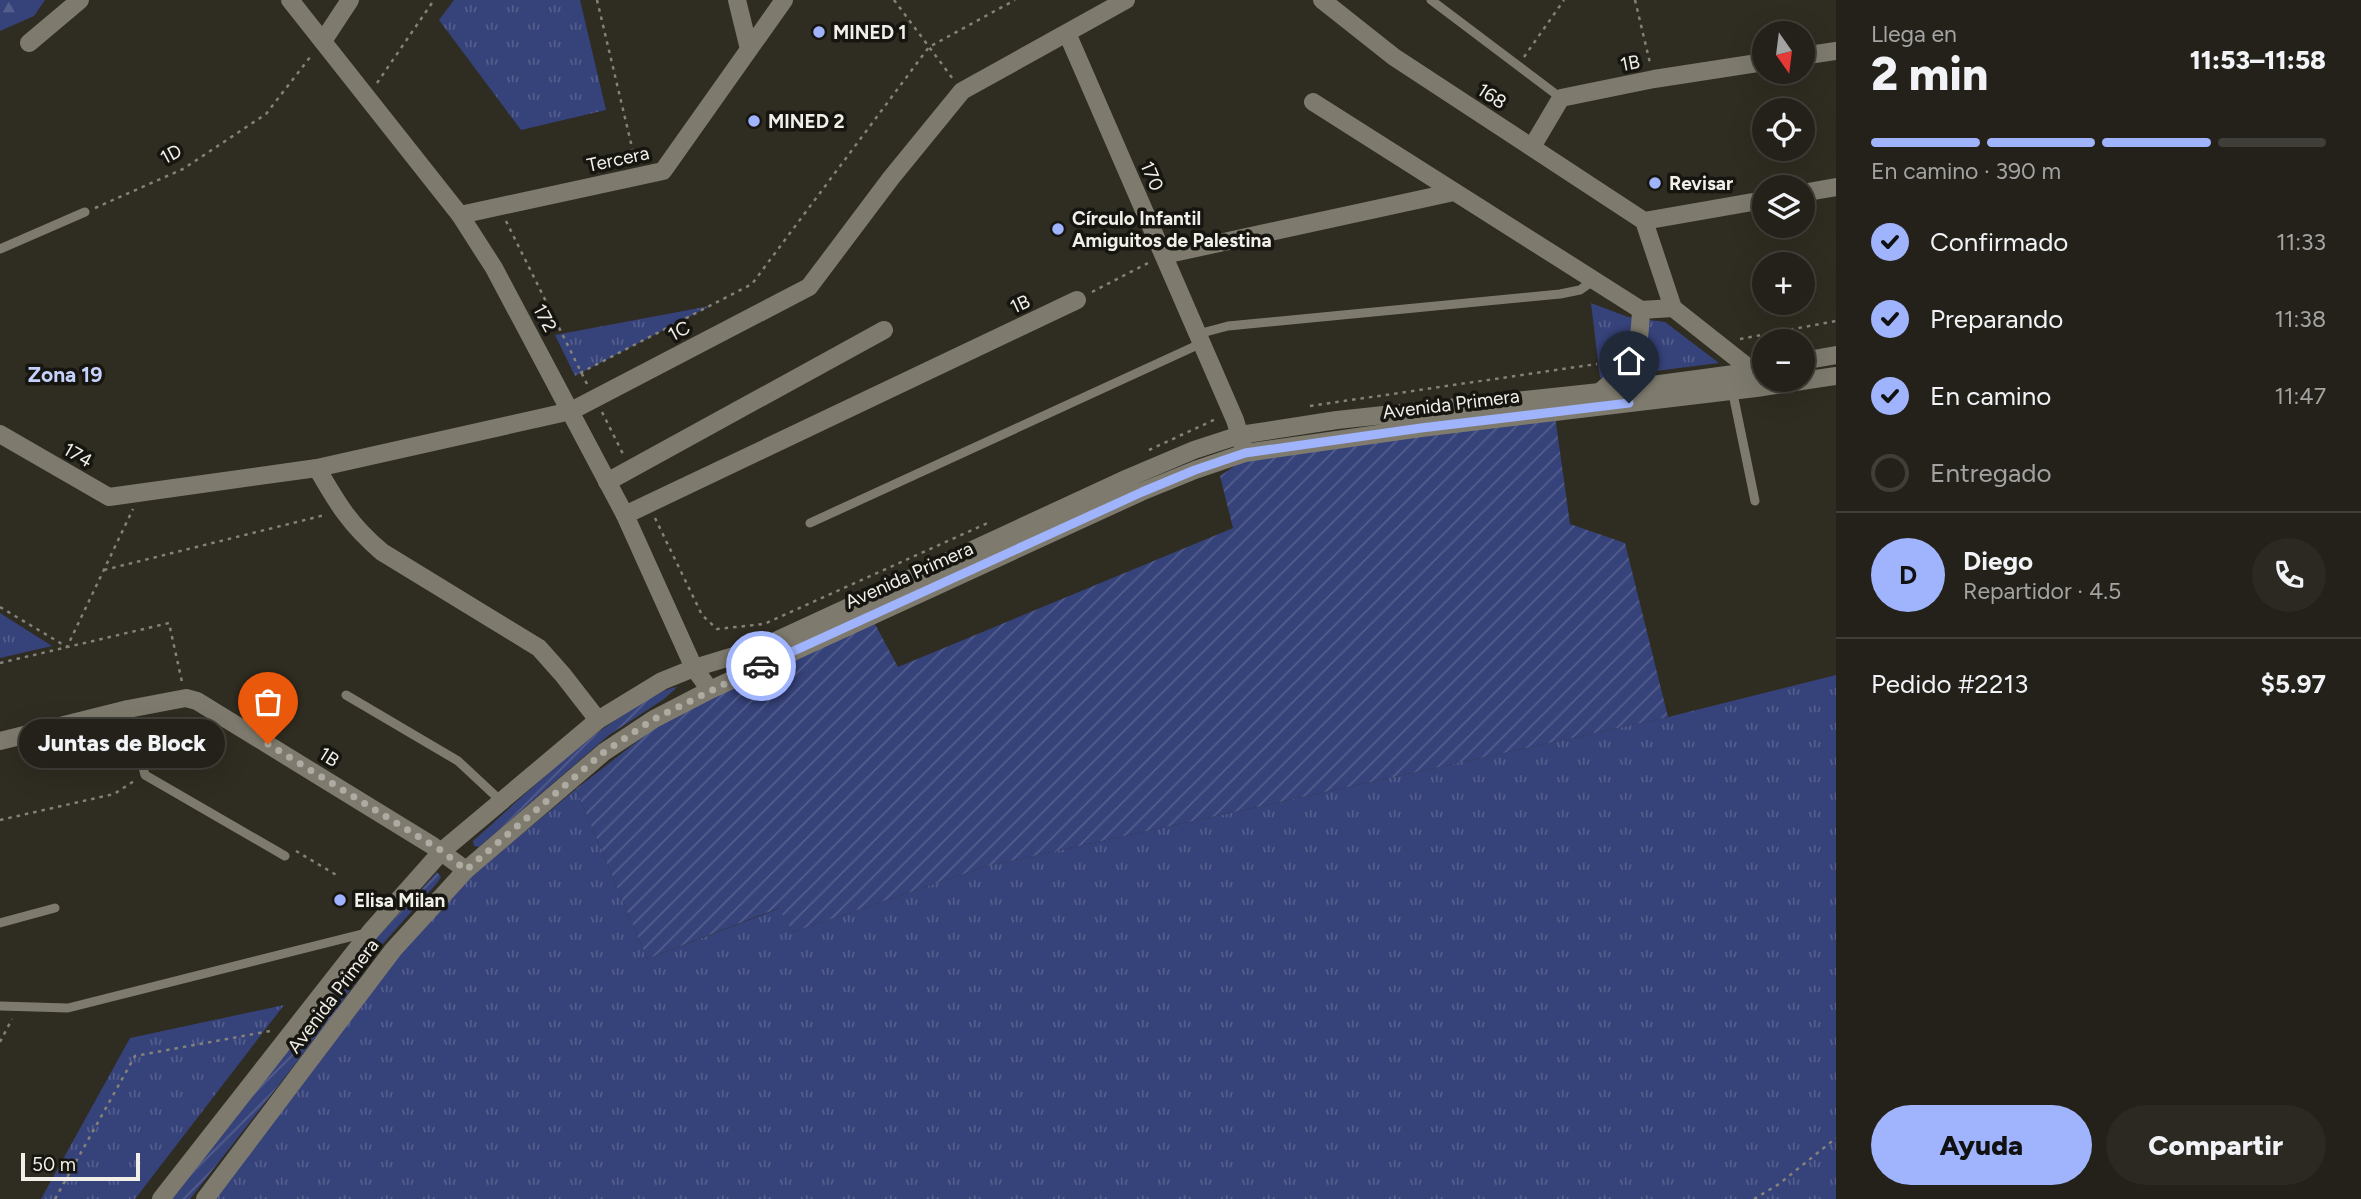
<!DOCTYPE html>
<html lang="es">
<head>
<meta charset="utf-8">
<style>
	body { margin:0; font-family:Figtree,sans-serif; background:#2b2922; color:#f1f3f6; height:100vh; display:flex; flex-direction:column; font-size:26px; white-space:nowrap }
	* { box-sizing:border-box; margin:0 }
	p { font-size:23px; color:#a3a3a2 }
	.icon { flex:none; width:38px; height:38px; fill:none; stroke:currentColor; stroke-width:2; stroke-linecap:round; stroke-linejoin:round }
	.map { position:relative; flex:1; overflow:hidden }
	.side { display:flex; flex-direction:column; background:#232119; width:525px }
	.side>* { flex:none }
	.needle { width:46px; rotate:166deg }
	.buttons { position:absolute; left:1752px; top:21px; display:grid; gap:14px }
	.buttons a { display:grid; place-items:center; width:63px; height:63px; border-radius:50%; background:#232119; box-shadow:0 7px 28px #0002,0 0 0 2px #403e38; font-size:35px }
	.scale { position:absolute; left:21px; bottom:18px; width:119px; box-sizing:border-box; padding-left:7px; border:4px solid #f1efe8; border-top:0; font-size:19px; line-height:24px; white-space:nowrap; color:#f1efe8; -webkit-text-stroke:5px #161510; paint-order:stroke }
	.pin { position:absolute; display:grid; place-items:center; width:60px; height:60px; color:#fff; margin:-72px -30px; border-radius:50% 50% 50% 0; rotate:-45deg; box-shadow:0 0 7px #0007 }
	.pin .icon { rotate:45deg }
	.courier { position:absolute; display:grid; place-items:center; width:70px; height:70px; margin:-35px; border:5px solid #a0b3fd; border-radius:50%; background:#fff; color:#222; box-shadow:0 2px 9px #0007 }
	.bubble { position:absolute; height:49px; border-radius:24px; background:#232119; box-shadow:0 7px 28px #0002,0 0 0 2px #403e38; font-size:23px; font-weight:800; line-height:49px; text-align:center }
	.head em { font-style:normal; font-weight:800 }
	.head div { display:flex; flex-direction:column-reverse }
	.head { display:flex; align-items:center; justify-content:space-between; height:119px; padding:0 35px }
	h1 { font-size:46px; font-weight:800; line-height:52px }
	.bar { display:grid; grid-template-columns:repeat(4,1fr); gap:10px 7px; align-content:center; height:84px; padding:0 35px }
	.bar i { height:9px; border-radius:5px; background:#403e38 }
	.bar .on { background:#a0b3fd }
	.bar p { grid-column:span 4 }
	.line { display:flex; align-items:center; gap:18px; padding:0 35px; border-top:2px solid #403e38 }
	.line div { flex:1 }
	.round { display:grid; place-items:center; flex:none; width:74px; height:74px; border-radius:37px; background:#2b2922 }
	ol { padding:0 35px; list-style:none }
	li { display:flex; align-items:center; gap:21px; height:77px }
	li p { margin-inline-start:auto }
	li .icon { padding:7px; border-radius:50%; background:#a0b3fd; color:#111; stroke-width:4 }
	li:last-child { color:#a3a3a2 }
	li i { width:38px; height:38px; border:4px solid #403e38; border-radius:50% }
	.primary-button { display:flex; gap:14px; margin-top:auto; padding:14px 35px }
	.primary-button a { flex:1; height:80px; border-radius:42px; background:#a0b3fd; color:#111; font-size:28px; font-weight:800; line-height:80px; text-align:center }
	.primary-button a+a { background:#2b2922; color:#f1f3f6 }
	main { display:flex; flex:1; min-height:0 }
	.map>svg:first-child { display:block }
	.grass { fill:url(#grass-tufts) }
	.forest { fill:url(#forest-firs) }
	.garden { fill:url(#garden-furrows) }
	.lines { fill:none; stroke-linecap:round; stroke-linejoin:round }
	.path { stroke:#848178; stroke-width:2.5; stroke-dasharray:3.5 5; stroke-linecap:butt }
	.service { stroke:#7e7b6e; stroke-width:9 }
	.minor { stroke:#7e7b6e; stroke-width:18 }
	.tertiary { stroke:#7e7b6e; stroke-width:18 }
	.done { stroke:#adaba2; stroke-width:7; stroke-dasharray:0 12.6 }
	.route { stroke:#a0b3fd; stroke-width:9 }
	.poi-dot { fill:#a0b3fd; stroke:#161510; stroke-width:2.5 }
	.labels { text-anchor:middle; dominant-baseline:central; stroke-width:7; stroke-linejoin:round; paint-order:stroke }
	.poi-label { font-size:19px; font-weight:bold; fill:#f1efe8; stroke:#161510; text-anchor:start }
	.street-label { font-size:19px; fill:#f1efe8; stroke:#161510 }
	.neighbourhood-label { font-size:21px; font-weight:bold; fill:#c6d2fc; stroke:#161510 }
</style>
</head>
<body>
<main>
<div class="map">
<svg width="1836" height="1199" viewBox="0 0 1836 1199">
	<defs>
		<pattern id="grass-tufts" width="24" height="20" patternUnits="userSpaceOnUse" patternTransform="scale(1.75)"><rect width="24" height="20" fill="#36427a"/><path d="M3 7l-1-3M5 7V3M7 7l1-3M15 17l-1-3M17 17v-4M19 17l1-3" fill="none" stroke="#545e8d"/></pattern>
		<pattern id="forest-firs" width="22" height="20" patternUnits="userSpaceOnUse" patternTransform="scale(1.75)"><rect width="22" height="20" fill="#36427a"/><path d="M5 1l3.5 6h-7zM16 11l3.5 6h-7z" fill="#545e8d"/></pattern>
		<pattern id="garden-furrows" width="10" height="10" patternUnits="userSpaceOnUse" patternTransform="scale(1.75)"><rect width="10" height="10" fill="#36427a"/><path d="M-1 1l2-2M0 10L10 0M9 11l2-2" fill="none" stroke="#545e8d"/></pattern>
	</defs>
	<rect width="100%" height="100%" fill="#2f2c21"/>
	<path class="grass" d="M454 0H580L606 110 521 130 439 20Z
		M1591 303 1628 317 1665 322 1719 363 1600 378Z
		M710 306 575 376 555 335Z
		M0 613 52 646 0 658Z
		M1836 675V1199H211L426 914 576 789 647 959 780 908 793 932 987 866 1668 717Z
		M284 1005 135 1199H41L130 1038Z"/>
	<path class="forest" d="M0 0H45L34 16 0 31Z"/>
	<path class="garden" d="M1555 416 1570 524 1625 543 1668 717 987 866 793 932 779 908 647 959 576 789 676 711 868 611 898 667 1233 528 1220 476 1252 454Z
		M677 687 664 699 609 735 479 847 474 846 473 841C526 794 578 741 639 705 651 698 663 689 677 687Z
		M437 872 441 877 437 883 380 947 334 1014 190 1199H172L373 942Z"/>
	<g class="lines">
		<path class="path" d="M597 0 635 160
			M894 0 953 79
			M1635 0 1650 63
			M1524 57 1564 0
			M377 83 434 0
			M95 208 183 169 266 114 311 56
			M506 221 587 384
			M1092 292 1148 263
			M1740 339 1836 321
			M580 373 752 284 929 47 1015 0
			M1310 406 1597 364
			M602 412 624 456
			M1149 450 1216 419
			M655 518 702 615 717 629 764 624 990 522
			M104 570 325 515
			M0 607 67 647 133 509
			M0 663 169 623 182 682
			M0 820 114 794 134 781
			M296 851 338 876
			M0 1042 12 1019
			M55 1199 135 1056 270 1031
			M1754 1199 1779 1184 1836 1138"/>
		<path class="service" d="M1431 0 1561 98
			M0 249 85 212
			M1198 334 1228 326 1560 294 1580 290 1594 280
			M1732 389 1755 501
			M810 523 1202 343
			M346 695 458 761 501 801
			M128 709 145 775 285 856
			M0 923 55 908
			M0 1006 68 1008 366 933"/>
		<path class="minor" d="M737 0 749 49
			M1322 0 1394 57 1644 221
			M1067 33 1235 420 1245 453
			M323 41 350 0
			M29 43 80 0
			M1802 56 1836 51
			M1313 102 1641 310 1673 308
			M1532 147 1561 98 1654 79 1764 62
			M1802 193 1836 187
			M460 215 663 171 784 0
			M1644 221 1673 308 1754 372
			M1644 221 1764 200
			M1164 255 1454 192
			M1600 392C1635 360 1639 359 1641 310
			M0 434 109 497 317 468 571 411 809 287 891 178 962 91 1126 0
			M317 468C337 503 350 525 382 552L539 648 563 675 598 720
			M607 482 884 330
			M625 515 1077 300
			M0 741 128 709 186 698 197 701 433 846 466 870"/>
		<path class="tertiary" d="M290 0 460 215 494 268 625 515 694 668 710 690
			M1802 361 1836 355
			M161 1199 371 931 442 851 598 720 662 681 694 668 760 648 1128 478 1194 450 1240 435 1337 420 1600 392 1764 370
			M205 1199 393 950 466 870 604 752 654 719 710 690 1141 492 1195 470 1245 453 1421 428 1756 388 1836 376"/>
	</g>
	<g class="lines">
		<path class="done" d="M268 744 442 851 466 870 604 752 654 719 761 666"/>
		<path class="route" d="M761 666 1142 492 1195 470 1245 453 1421 428 1629 403"/>
	</g>
	<g class="poi-dot">
		<circle cx="819" cy="32" r="7"/>
		<circle cx="754" cy="121" r="7"/>
		<circle cx="1655" cy="183" r="7"/>
		<circle cx="1058" cy="229" r="7"/>
		<circle cx="340" cy="900" r="7"/>
	</g>
	<g class="labels">
		<g class="poi-label">
			<text x="833" y="32">MINED 1</text>
			<text x="768" y="121">MINED 2</text>
			<text x="1669" y="183">Revisar</text>
			<text x="1072" y="218">Círculo Infantil<tspan x="1072" dy="22">Amiguitos de Palestina</tspan></text>
			<text x="354" y="900">Elisa Milan</text>
		</g>
		<g class="street-label">
			<text transform="translate(1630 63) rotate(-11)">1B</text>
			<text transform="translate(1492 96) rotate(33)">168</text>
			<text transform="translate(171 154) rotate(-28)">1D</text>
			<text transform="translate(618 159) rotate(-12)">Tercera</text>
			<text transform="translate(1152 176) rotate(67)">170</text>
			<text transform="translate(1020 304) rotate(-25)">1B</text>
			<text transform="translate(545 318) rotate(62)">172</text>
			<text transform="translate(679 331) rotate(-28)">1C</text>
			<text transform="translate(1451 404) rotate(-7)">Avenida Primera</text>
			<text transform="translate(78 455) rotate(30)">174</text>
			<text transform="translate(909 575) rotate(-24)">Avenida Primera</text>
			<text transform="translate(329 757) rotate(32)">1B</text>
			<text transform="translate(333 996) rotate(-53)">Avenida Primera</text>
		</g>
		<g class="neighbourhood-label">
			<text x="65" y="374">Zona 19</text>
		</g>
	</g>
</svg>
<div class="buttons">
<a><svg class="needle" viewBox="-14 -14 28 28"><path d="M0-13l5 13h-10z" fill="#e53935"/><path d="M0 13l5-13h-10z" fill="#a3a3a2"/></svg></a>
<a><svg class="icon" aria-label="locate" viewBox="0 0 24 24"><circle cx="12" cy="12" r="6"/><path d="M12 2v4M12 18v4M2 12h4M18 12h4"/></svg></a>
<a><svg class="icon" aria-label="layers" viewBox="0 0 24 24"><path d="M12 4l9 5-9 5-9-5zM3 14l9 5 9-5"/></svg></a>
<a>+</a>
<a>−</a>
</div>
<div class="scale">50 m</div>
<div class="pin" style="left:268px;top:744px;background:#ea580c"><svg class="icon" aria-label="bag" viewBox="0 0 24 24"><path d="M5 8h14l-1 12H6zM9 8a3 3 0 0 1 6 0"/></svg></div>
<div class="pin" style="left:1629px;top:403px;background:#1f2937"><svg class="icon" aria-label="home" viewBox="0 0 24 24"><path d="M3 11l9-7 9 7M6 9v11h12V9"/></svg></div>
<div class="courier" style="left:761px;top:666px"><svg class="icon" aria-label="car" viewBox="0 0 24 24"><path d="M5 17H2v-5l4-1 3-4h7l3 4 3 1v5h-3M9 17h6M6 11h13"/><circle cx="7" cy="17" r="2"/><circle cx="17" cy="17" r="2"/></svg></div>
<div class="bubble" style="left:19px;top:719px;width:206px">Juntas de Block</div>
</div>
<section class="side">
<div class="head"><div><h1>2 min</h1><p>Llega en</p></div><em>11:53–11:58</em></div>
<div class="bar"><i class="on"></i><i class="on"></i><i class="on"></i><i></i><p>En camino · 390 m</p></div>
<ol>
<li><svg class="icon" aria-label="check" viewBox="0 0 24 24"><path d="M5 12l5 5 9-10"/></svg>Confirmado<p>11:33</p></li>
<li><svg class="icon" aria-label="check" viewBox="0 0 24 24"><path d="M5 12l5 5 9-10"/></svg>Preparando<p>11:38</p></li>
<li><svg class="icon" aria-label="check" viewBox="0 0 24 24"><path d="M5 12l5 5 9-10"/></svg>En camino<p>11:47</p></li>
<li><i></i>Entregado</li>
</ol>
<div class="line" style="height:126px"><b class="round" style="background:#a0b3fd;color:#111">D</b><div><b>Diego</b><p>Repartidor · 4.5</p></div><a class="round"><svg class="icon" aria-label="phone" viewBox="0 0 24 24"><path d="M5 4h4l2 5-3 2q2 4 5 5l2-3 5 2v4C11 20 4 13 5 4z"/></svg></a></div>
<div class="line" style="height:91px"><div>Pedido #2213</div><b>$5.97</b></div>
<div class="primary-button"><a>Ayuda</a><a>Compartir</a></div>
</section>
</main>
</body>
</html>
